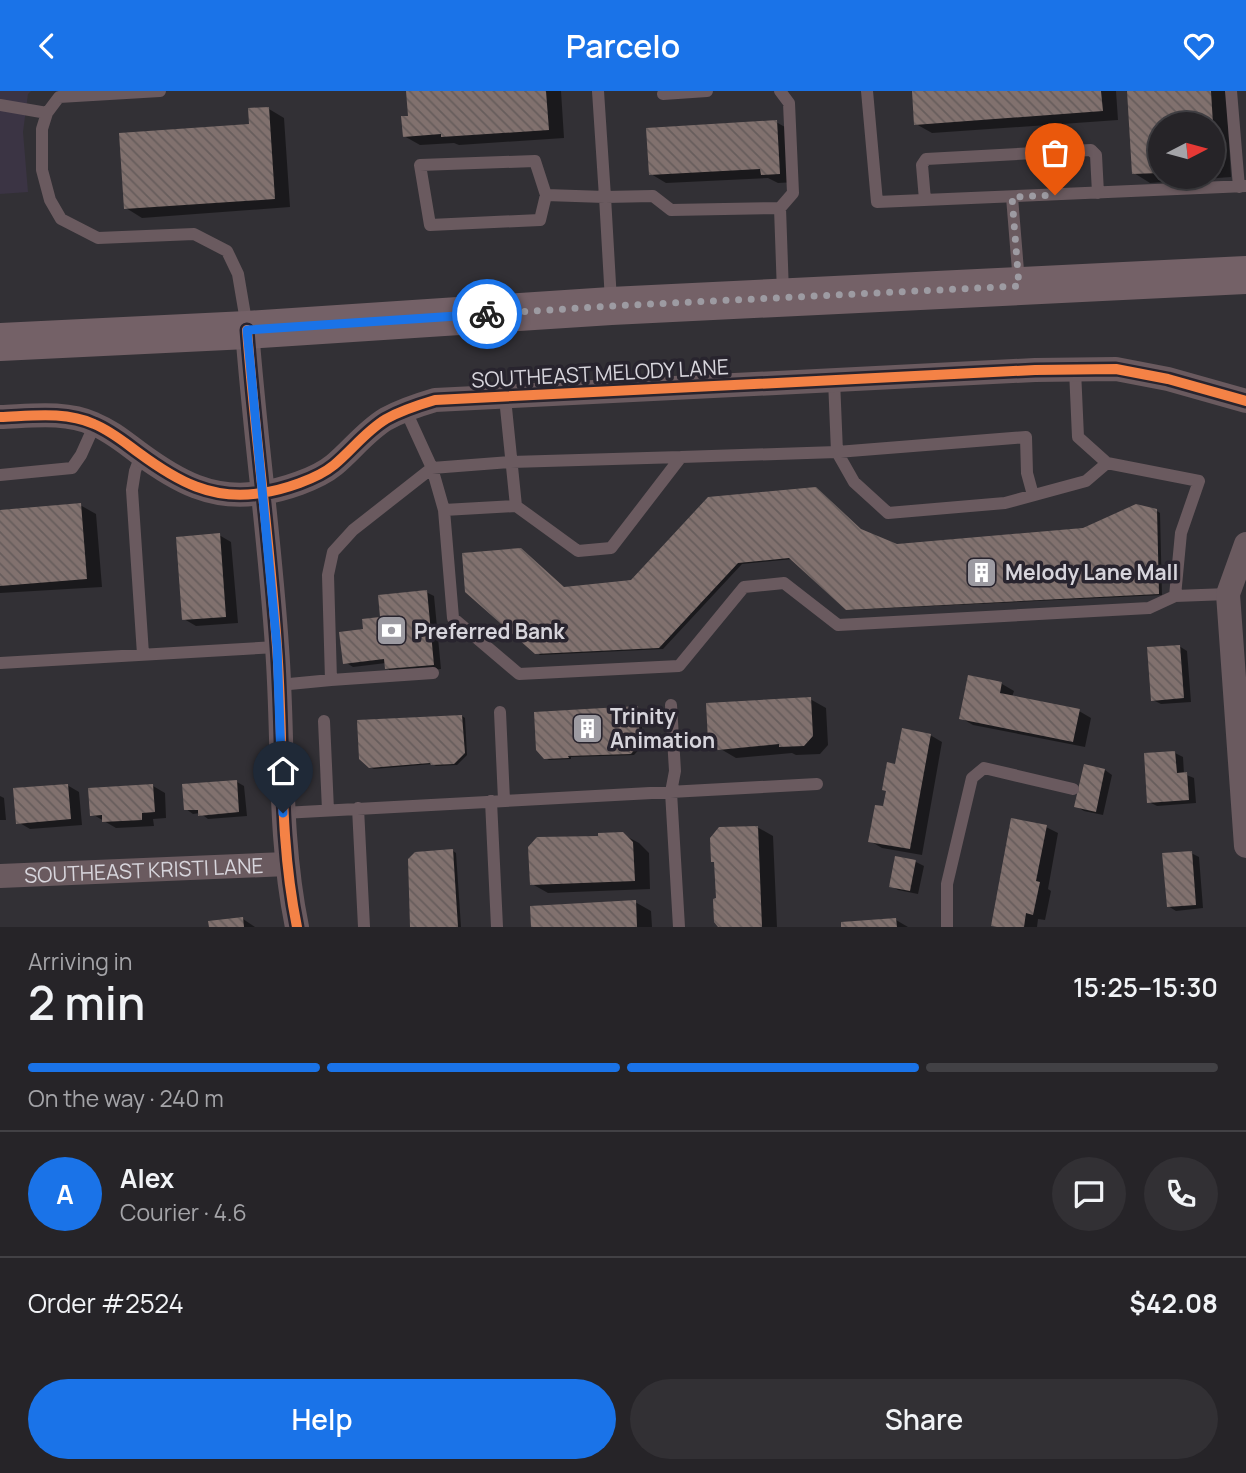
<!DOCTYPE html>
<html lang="en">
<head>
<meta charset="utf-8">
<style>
	body { margin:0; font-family:Manrope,sans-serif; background:#323034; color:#f1f3f6; height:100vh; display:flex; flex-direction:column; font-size:26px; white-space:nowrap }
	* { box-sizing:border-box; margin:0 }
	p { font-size:23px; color:#a4a4a8 }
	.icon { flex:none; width:38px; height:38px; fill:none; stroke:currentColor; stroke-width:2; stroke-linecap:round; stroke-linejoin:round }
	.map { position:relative; height:836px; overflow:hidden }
	.drawer { display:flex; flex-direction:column; background:#262428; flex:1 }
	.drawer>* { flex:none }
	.needle { width:46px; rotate:84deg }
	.controls { position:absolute; left:1148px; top:21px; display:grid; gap:14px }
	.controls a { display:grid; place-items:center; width:77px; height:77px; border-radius:50%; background:#262428; box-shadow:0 2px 5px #0004,0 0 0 2px #424145; font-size:35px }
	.pin { position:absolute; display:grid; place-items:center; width:60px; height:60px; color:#fff; margin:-72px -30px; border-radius:50% 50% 50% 0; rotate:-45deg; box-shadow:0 0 7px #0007 }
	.pin .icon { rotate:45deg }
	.courier { position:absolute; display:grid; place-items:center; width:70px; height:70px; margin:-35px; border:5px solid #1a73e8; border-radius:50%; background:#fff; color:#222; box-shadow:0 2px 9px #0007 }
	.headline em { font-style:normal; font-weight:600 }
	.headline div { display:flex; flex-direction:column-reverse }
	.headline { display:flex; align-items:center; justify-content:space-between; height:119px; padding:0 28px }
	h1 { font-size:46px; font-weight:600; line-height:52px }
	.bar { display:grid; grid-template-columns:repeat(4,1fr); gap:10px 7px; align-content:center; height:84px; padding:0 28px }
	.bar i { height:9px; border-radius:5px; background:#424145 }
	.bar .current { background:#1a73e8 }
	.bar p { grid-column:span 4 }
	.line { display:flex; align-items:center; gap:18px; padding:0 28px; border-top:2px solid #424145 }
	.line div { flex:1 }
	.round { display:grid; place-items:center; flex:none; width:74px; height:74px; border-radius:37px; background:#323034 }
	.button { display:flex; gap:14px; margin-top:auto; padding:14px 28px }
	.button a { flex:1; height:80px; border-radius:42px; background:#1a73e8; color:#fff; font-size:28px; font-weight:600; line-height:80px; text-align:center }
	.button a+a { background:#323034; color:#f1f3f6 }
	header { display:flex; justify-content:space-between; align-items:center; height:91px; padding:0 28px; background:#1a73e8; color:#fff; font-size:32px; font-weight:600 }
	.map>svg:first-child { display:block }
	.built { fill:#3b3444 }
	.shadow { fill:#0007; fill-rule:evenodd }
	.building { fill:url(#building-back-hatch) }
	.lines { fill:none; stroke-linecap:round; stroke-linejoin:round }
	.lane { stroke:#6a5a5f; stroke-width:12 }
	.street { stroke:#6a5a5f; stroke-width:24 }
	.primary { stroke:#746167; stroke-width:38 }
	.cycleway-casing { stroke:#28242e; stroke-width:15 }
	.cycleway { stroke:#f48246; stroke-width:10 }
	.done { stroke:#9d9ba2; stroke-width:7; stroke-dasharray:0 12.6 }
	.route { stroke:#1a73e8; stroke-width:9 }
	.labels { text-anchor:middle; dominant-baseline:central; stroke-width:7; stroke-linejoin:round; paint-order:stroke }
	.street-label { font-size:21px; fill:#d7d5dc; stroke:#28242e }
	.poi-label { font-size:21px; font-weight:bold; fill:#d7d5dc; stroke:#28242e; text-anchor:start }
</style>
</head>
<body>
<header><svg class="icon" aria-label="back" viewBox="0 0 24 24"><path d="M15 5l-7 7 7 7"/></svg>Parcelo<svg class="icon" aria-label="heart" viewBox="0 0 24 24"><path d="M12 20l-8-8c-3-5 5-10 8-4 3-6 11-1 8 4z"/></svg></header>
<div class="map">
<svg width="1246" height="836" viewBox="0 0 1246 836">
	<defs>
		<pattern id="building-back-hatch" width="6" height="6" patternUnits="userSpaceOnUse" patternTransform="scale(1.75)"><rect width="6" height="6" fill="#81716e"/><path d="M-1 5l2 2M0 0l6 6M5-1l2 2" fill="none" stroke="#675d5c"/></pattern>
	</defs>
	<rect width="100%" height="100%" fill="#323035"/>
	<path class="built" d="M0 0H31L28 3 23 41 28 101 0 103Z"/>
	<path class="shadow" d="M408 0H561L564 47 459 54 454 52 420 54 404 45 410 26Z
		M914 0H1116L1118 29 932 42 916 33Z
		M1129 0H1226L1231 86 1150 92 1134 82ZM1160 33H1213V86H1160Z
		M269 18 284 27 290 116 142 127 126 117 251 35Z
		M776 31 792 40 796 91 778 92 768 87 666 92 651 83Z
		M80 414 96 423 102 496 0 502V420Z
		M1157 420 1160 422 1162 504 851 519 793 468 742 473 663 558 540 564 536 561 564 498 631 491 863 441 896 455 1084 439Z
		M219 444 231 451 238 532 196 535 184 528Z
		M426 501 434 505 441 578 394 582 387 577 386 572 353 576 345 571 365 540Z
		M1179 555 1187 560 1191 611 1161 613 1153 609Z
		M969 586 1002 593 1014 600 1012 606 1079 620 1091 627 1085 656 973 634 961 627Z
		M810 608 826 617 828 654 820 663 796 664 792 662 736 667 719 657Z
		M637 617 641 618 643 654 634 664 571 666V668L549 669 545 667Z
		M462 625 465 627 467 664 457 674 436 675 432 673 374 678 370 676Z
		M930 644 942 651 922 764 882 757 870 750 884 717 896 675Z
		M1175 662 1183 666 1184 683 1194 687 1196 712 1157 715 1149 711Z
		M1105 679 1112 684 1103 724 1084 720 1076 715Z
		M237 691 244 695 247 725 208 728 200 722 193 723 186 718Z
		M67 694 79 701 82 734 30 738 18 731Z
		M153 695 165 702 166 727 153 728 154 735 116 737 92 723Z
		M0 705 4 707 6 729H0Z
		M757 736 773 745 777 836H721L718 809Z
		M1046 736 1058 742 1048 798 1051 800 1045 829 1038 828 1037 836H996L992 834Z
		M622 743 639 752 649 762 650 798 548 802 532 793 600 746Z
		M453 760 456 762 461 836H413Z
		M1191 762 1199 766 1203 817 1176 820 1168 815Z
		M897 767 916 771 924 775 918 803 898 799 891 795Z
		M635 811 651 820 652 836H533Z
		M243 828 255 836H211Z
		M896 829 908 836H843Z"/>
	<path class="building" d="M406 0H546L549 39 441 46V43L403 46 401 25H408Z
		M912 0H1101L1103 20 914 34Z
		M1127 0H1211L1213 33H1160V82L1132 83Z
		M269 16 275 108 124 118 119 42 249 33 248 17Z
		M777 29 780 83 761 84 760 78 649 84 646 37Z
		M816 396 861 438 897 453 1083 437 1136 413 1157 418 1159 503 846 519 789 467 738 472 659 557 535 563 465 501 462 462 521 457 564 496 631 489 708 406Z
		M81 412 87 488 0 495V419Z
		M220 442 226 526 182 529 176 446Z
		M427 499 434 574 385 578 384 568 343 573 339 541 363 538 362 528 380 526 378 504Z
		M1180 554 1184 607 1151 610 1147 556Z
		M968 584 1002 591 1000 602 1080 618 1073 651 959 628Z
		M811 606 813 645 804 655 779 656V653L718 659 708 650 706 612Z
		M638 615 640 652 631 663 568 665 569 667 544 668 536 659 534 621Z
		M462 624 465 662 454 673 431 674 430 672 369 677 359 668 357 629Z
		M902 637 931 643 910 758 868 751 875 714 883 715 886 700 882 699 887 671 895 673Z
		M1175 660 1177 682 1187 681 1189 709 1147 712 1144 662Z
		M1084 673 1105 678 1096 721 1074 716Z
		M237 689 239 721 198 725V719H184L182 693Z
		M68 693 71 728 16 733 13 697Z
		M153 693 155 721 142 722V729L102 731V724L90 725 88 697Z
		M1011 727 1047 734 1036 790 1040 791 1033 824 1026 822 1024 836H997L991 835Z
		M758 735 762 836H718L714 831 713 808 716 807 714 771H711L710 747 719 736Z
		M623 741 633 751 635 790 530 794 528 756 537 746 598 745V742Z
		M453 758 458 836H410L408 768 415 761Z
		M1192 760 1196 814 1167 816 1162 762Z
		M895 765 916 769 910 800 889 796Z
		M636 809 637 836H531L530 815Z
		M243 826 244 836H209L208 830Z
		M896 827 897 836H841V831Z"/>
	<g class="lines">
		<path class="lane" d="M160 0 59 6 47 22 42 38V79L50 109 61 128 98 147 194 143 227 160 238 183 247 236
			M598 0 605 106 653 105 671 119 780 117
			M780 0 789 12 793 102 780 117 783 202
			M867 0 877 111 1246 95
			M1231 0 1239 96
			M663 3 707 0
			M0 14 47 22
			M546 104 535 70 420 74 430 134 540 129 546 104 605 106 611 210
			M1012 106 1019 192
			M925 109 922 74 926 68 1091 59 1096 64 1098 102
			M1075 279 1078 346 1107 372
			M834 289 837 361 1026 346 1027 382 1033 404
			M505 307 516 415
			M405 318 432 377 444 419
			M141 364 135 380 132 399 143 563
			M0 384 72 377 81 364 95 333
			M1175 505 1149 517 838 534 784 492 744 496 679 575 519 583 453 527 444 419 516 415 578 460 611 457 681 366 837 361 854 391 888 422 1005 412 1086 390 1107 372 1199 390 1181 442 1175 505 1228 503
			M0 572 277 556
			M331 589 433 582
			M279 594 331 589 328 484 333 461 353 439 432 377 511 371 681 366
			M671 614 675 680 671 701 679 836
			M500 621 504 709
			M324 630 328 719
			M491 710 497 836
			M358 717 364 836
			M283 722 817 693
			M947 836V793L972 687 984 677 1073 698"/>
		<g class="street">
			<path d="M247 239C255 345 270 450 277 556 284 649 278 744 297 836"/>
			<path d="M0 326C31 325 65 320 94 333 111 340 124 351 139 362 177 390 212 410 261 402 283 399 317 388 334 374 352 359 366 340 386 328 402 319 418 314 435 309L1035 279 1116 278 1168 288 1246 310"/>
			<path d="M1246 453 1228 503 1246 755"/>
			<path id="s1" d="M0 785 287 773"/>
		</g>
		<path class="primary" d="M0 251 247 239 611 215 1246 184"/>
		<defs>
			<path id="cycleway" d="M247 239C255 345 270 450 277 556 284 649 278 744 297 836
				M0 326C31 325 65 320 94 333 111 340 124 351 139 362 177 390 212 410 261 402 283 399 317 388 334 374 352 359 366 340 386 328 402 319 418 314 435 309L1035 279 1116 278 1168 288 1246 310"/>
		</defs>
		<use href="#cycleway" class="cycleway-casing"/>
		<use href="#cycleway" class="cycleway"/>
	</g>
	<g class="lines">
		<path class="done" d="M487 223 611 215 1019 195 1012 106 1055 104"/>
		<path class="route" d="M283 722 277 556 247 239 487 223"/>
	</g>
	<defs>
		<symbol id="building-square" viewBox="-11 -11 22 22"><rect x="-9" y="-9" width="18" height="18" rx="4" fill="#9d9ba2" stroke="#28242e"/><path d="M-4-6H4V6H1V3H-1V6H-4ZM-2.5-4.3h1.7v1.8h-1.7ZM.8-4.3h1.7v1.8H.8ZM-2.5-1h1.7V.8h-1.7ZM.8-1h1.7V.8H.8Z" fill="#fff"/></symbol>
		<symbol id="bank-square" viewBox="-11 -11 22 22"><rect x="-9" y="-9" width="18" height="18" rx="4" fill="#9d9ba2" stroke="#28242e"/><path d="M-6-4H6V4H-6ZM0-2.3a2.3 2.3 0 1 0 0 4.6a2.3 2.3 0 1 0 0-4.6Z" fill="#fff"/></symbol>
	</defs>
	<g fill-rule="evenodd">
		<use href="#building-square" x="964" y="464" width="35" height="35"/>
		<use href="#bank-square" x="374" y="522" width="35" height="35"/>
		<use href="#building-square" x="570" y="620" width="35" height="35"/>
	</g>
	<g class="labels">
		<g class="street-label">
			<text transform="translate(600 282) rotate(-3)">SOUTHEAST MELODY LANE</text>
			<text stroke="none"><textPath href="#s1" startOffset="144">SOUTHEAST KRISTI LANE</textPath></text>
		</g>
		<g class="poi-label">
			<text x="1005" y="481">Melody Lane Mall</text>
			<text x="414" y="540">Preferred Bank</text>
			<text x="610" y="625">Trinity<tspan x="610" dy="24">Animation</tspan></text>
		</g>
	</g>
</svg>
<div class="controls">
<a><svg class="needle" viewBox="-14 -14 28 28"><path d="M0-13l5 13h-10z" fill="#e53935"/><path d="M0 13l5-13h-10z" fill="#a4a4a8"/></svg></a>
</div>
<div class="pin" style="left:1055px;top:104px;background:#ea580c"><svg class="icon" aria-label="bag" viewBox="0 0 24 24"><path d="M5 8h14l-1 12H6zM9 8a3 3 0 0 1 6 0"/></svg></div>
<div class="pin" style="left:283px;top:722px;background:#1f2937"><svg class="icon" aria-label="home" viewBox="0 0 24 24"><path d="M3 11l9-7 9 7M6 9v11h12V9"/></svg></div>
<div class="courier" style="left:487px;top:223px"><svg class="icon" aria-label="bike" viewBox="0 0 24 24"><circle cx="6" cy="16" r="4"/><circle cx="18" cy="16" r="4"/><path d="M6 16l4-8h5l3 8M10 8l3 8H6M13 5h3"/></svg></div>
</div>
<section class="drawer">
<div class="headline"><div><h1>2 min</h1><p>Arriving in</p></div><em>15:25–15:30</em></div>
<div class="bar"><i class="current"></i><i class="current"></i><i class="current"></i><i></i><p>On the way · 240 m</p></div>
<div class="line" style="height:126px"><b class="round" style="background:#1a73e8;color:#fff">A</b><div><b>Alex</b><p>Courier · 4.6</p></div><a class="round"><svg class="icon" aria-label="chat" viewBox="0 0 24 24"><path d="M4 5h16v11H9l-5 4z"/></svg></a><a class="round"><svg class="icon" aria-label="phone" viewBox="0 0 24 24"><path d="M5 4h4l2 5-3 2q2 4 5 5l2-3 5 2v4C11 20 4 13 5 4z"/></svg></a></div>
<div class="line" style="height:91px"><div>Order #2524</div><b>$42.08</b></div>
<div class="button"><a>Help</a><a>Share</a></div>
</section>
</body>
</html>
